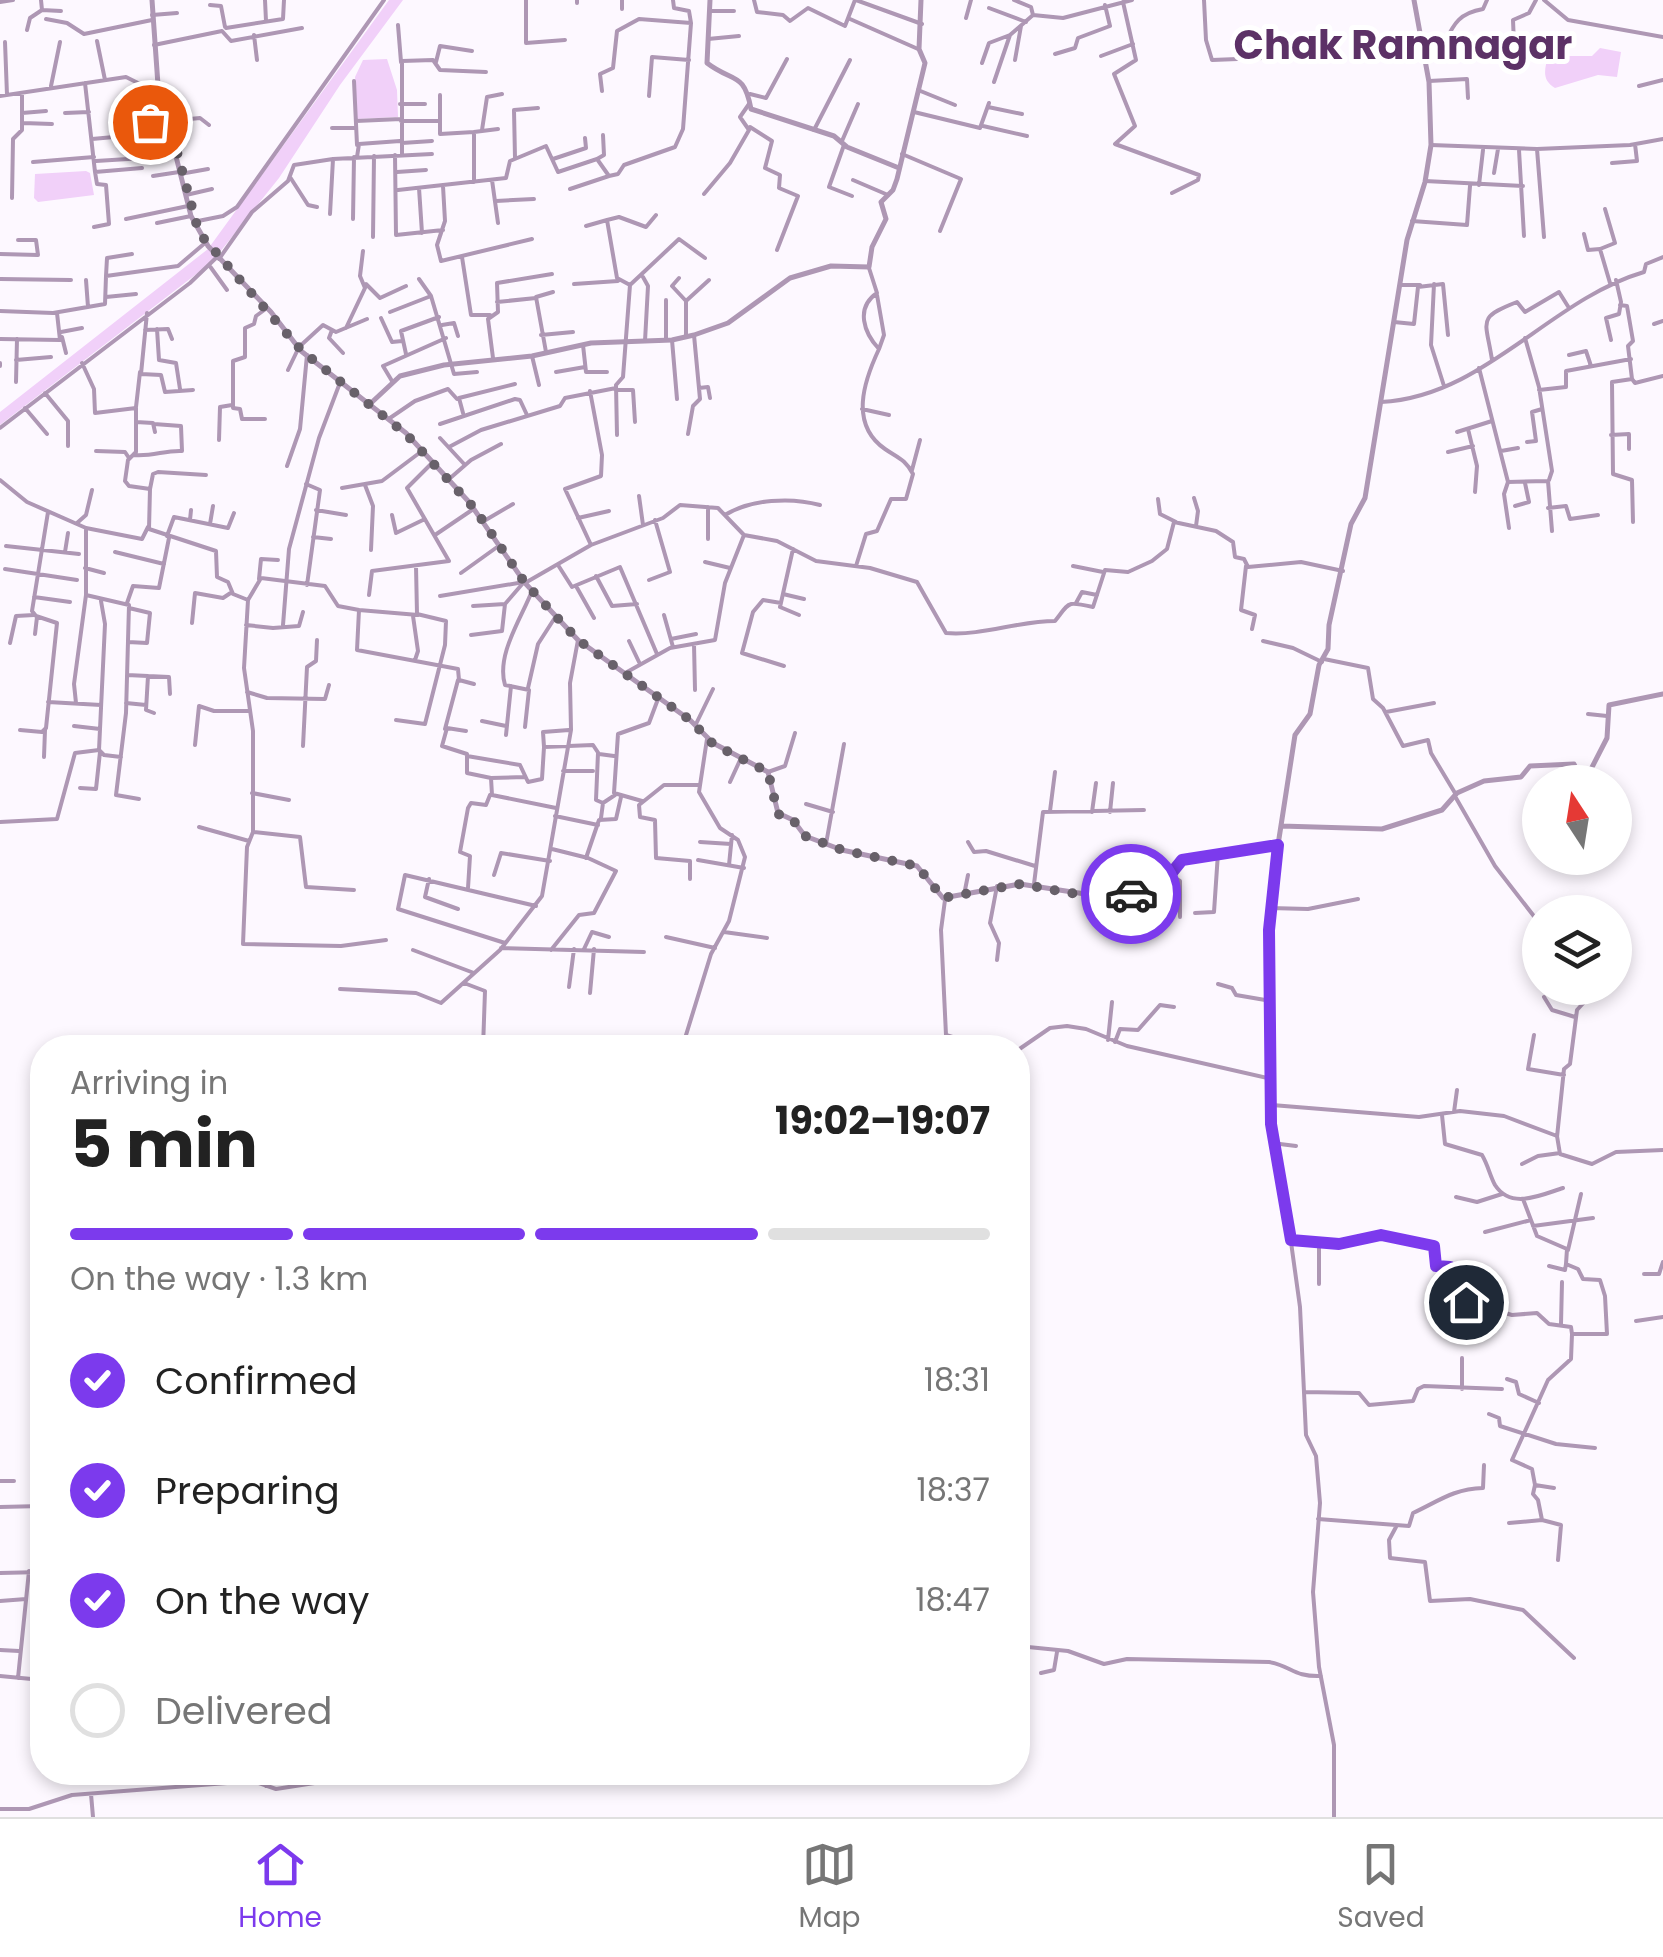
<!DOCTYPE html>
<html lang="en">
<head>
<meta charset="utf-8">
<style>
	body { margin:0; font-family:Poppins,sans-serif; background:#f2f2f2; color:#222; height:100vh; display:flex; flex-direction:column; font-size:38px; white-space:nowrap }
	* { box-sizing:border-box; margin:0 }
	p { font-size:32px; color:#767676 }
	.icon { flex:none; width:55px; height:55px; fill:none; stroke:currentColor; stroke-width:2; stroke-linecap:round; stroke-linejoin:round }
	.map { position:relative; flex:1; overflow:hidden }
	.drawer { position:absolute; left:30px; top:1035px; width:1000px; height:750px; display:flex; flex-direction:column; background:#fff; border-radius:40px; box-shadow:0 5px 15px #0003 }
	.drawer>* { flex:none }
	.needle { width:65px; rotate:348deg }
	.tools { position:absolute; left:1522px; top:765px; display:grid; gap:20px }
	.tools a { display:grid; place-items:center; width:110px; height:110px; border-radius:50%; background:#fff; box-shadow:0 5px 15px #0003; font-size:50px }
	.pin { position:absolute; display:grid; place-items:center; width:85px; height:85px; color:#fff; margin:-42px; border:5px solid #fff; border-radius:50%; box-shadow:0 2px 10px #0007 }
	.courier { position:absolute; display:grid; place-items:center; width:100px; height:100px; margin:-50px; border:8px solid #7c3aed; border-radius:50%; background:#fff; color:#222; box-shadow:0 2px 12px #0007 }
	.overview em { font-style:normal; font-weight:700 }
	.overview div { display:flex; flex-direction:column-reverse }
	.overview { display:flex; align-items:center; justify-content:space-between; height:170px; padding:0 40px }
	h1 { font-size:65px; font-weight:700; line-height:75px }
	.bar { display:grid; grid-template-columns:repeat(4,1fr); gap:15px 10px; align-content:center; height:120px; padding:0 40px }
	.bar i { height:12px; border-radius:8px; background:#e0e0e0 }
	.bar .on { background:#7c3aed }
	.bar p { grid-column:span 4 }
	ol { padding:0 40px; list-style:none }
	li { display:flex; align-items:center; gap:30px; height:110px }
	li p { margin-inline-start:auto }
	li .icon { padding:10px; border-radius:50%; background:#7c3aed; color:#fff; stroke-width:4 }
	li:last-child { color:#767676 }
	li i { width:55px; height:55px; border:5px solid #e0e0e0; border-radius:50% }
	.tabs { display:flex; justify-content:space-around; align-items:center; height:140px; border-top:2px solid #e0e0e0; background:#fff; font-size:28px; color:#767676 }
	.tabs a { display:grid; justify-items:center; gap:5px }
	.tabs .on { color:#7c3aed }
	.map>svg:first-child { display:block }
	.water { fill:#f1d0f9 }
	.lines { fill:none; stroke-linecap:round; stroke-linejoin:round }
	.minor { stroke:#ae97b4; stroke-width:4 }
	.tertiary { stroke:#ae97b4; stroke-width:5 }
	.done { stroke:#68616a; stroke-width:10; stroke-dasharray:0 18 }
	.route { stroke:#7c3aed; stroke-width:12 }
	.labels { text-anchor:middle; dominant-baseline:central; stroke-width:10; stroke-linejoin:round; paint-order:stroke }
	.district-label { font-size:40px; font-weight:bold; fill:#5c3166; stroke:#fff }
</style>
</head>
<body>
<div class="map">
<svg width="1663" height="1817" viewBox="0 0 1663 1817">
	<rect width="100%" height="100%" fill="#fdf8ff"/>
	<path class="water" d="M389 0H403L340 85 279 178 212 262 0 425V412L208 249Z
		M1600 48 1621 52 1617 77 1598 75 1555 88C1541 80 1545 69 1548 56H1592Z
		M387 59 397 90 398 117 357 119 355 77 363 60Z
		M86 171 90 173 94 195 38 202 34 198 35 174Z"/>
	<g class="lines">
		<path class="minor" d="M41 0 42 10 61 11
			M265 0 266 21
			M526 0V43L565 40
			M754 0 757 12 783 15 790 21 808 8 845 26 855 0
			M856 0 922 24
			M1204 0 1206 40 1212 60 1263 58
			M1544 0 1568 20 1663 37
			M0 2 13 0
			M1123 2 1136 60 1114 74 1135 126 1115 144 1199 175 1198 180 1172 193
			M577 3V0
			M210 5 221 6 225 27
			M989 8 1026 22
			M622 9V0
			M710 11H734
			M152 15 177 13
			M1033 15 1063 18 1132 0
			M966 18 971 0
			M46 19 67 23 84 34 152 20
			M850 19 918 49
			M398 25 401 62
			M226 28 283 19 284 0
			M27 30 30 18 42 10
			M254 35 257 60
			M708 39 739 36
			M1421 40 1445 42C1454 23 1460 13 1483 9L1487 0
			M97 41 105 80
			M5 42 7 95
			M1514 44 1513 20 1529 13 1536 0
			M154 45 222 31 231 41 302 28
			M1055 54 1075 48 1078 38 1110 26 1105 5
			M1101 56 1133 44
			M1015 60 1021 26
			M436 62 440 46 472 51
			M982 63 989 43 1010 35
			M354 81 357 145
			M1429 81 1467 79 1468 98
			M994 82 1010 35 1033 15 1031 7 1014 0
			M85 83 95 172 142 168
			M51 86 60 42
			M1639 86 1663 80
			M918 90 955 105
			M602 91 600 74 613 68 617 31 639 19 691 23
			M750 94 766 98 787 59
			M440 95V134L474 132
			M0 96 126 77 144 86 156 85
			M649 96 652 57 689 60
			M400 104H425
			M988 107 1022 114
			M914 112 980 128 989 103
			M22 113 46 111
			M65 113 89 112
			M169 121 200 118 209 125
			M356 121 401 119
			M401 121H440
			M23 123 52 124
			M121 126 168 119
			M983 126 1027 136
			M750 127 772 141 765 168 780 175 779 188 798 196 777 250
			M332 128H356
			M482 130 487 97 502 94
			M814 130 850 60
			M92 139 125 136 128 158
			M842 141 858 104
			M402 143 432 141
			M844 145 829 187 852 196
			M1431 145 1537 149 1544 237
			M1537 149 1630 145 1663 139
			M1519 150 1524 236
			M402 154V61L433 60 440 70 486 72
			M902 154 961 179 940 231
			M395 155 396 235 443 230
			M357 157 359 144 400 141
			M515 158 514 110 538 108
			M553 159 586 148 585 138
			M597 159 604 155 603 135
			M96 161 176 156
			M33 162 94 157
			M1612 163 1637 161 1635 144
			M397 172 426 170
			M1494 173 1498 149
			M180 174 208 169
			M153 176 179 172
			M290 177 308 205 317 207
			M492 180 498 223
			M853 180 888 195
			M1425 181 1523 186
			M474 182V132L498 129
			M1479 185 1483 150
			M443 186 445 221 437 245 441 261 532 239
			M419 188 422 233
			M570 189 609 176
			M398 190 506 178 510 161 546 146 558 172 597 159 609 176 618 174 624 165 675 147 683 129 691 23 689 11 674 8 673 0
			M704 194 730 163 749 130 740 117 749 104
			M186 195 212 189
			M12 198 13 139 22 130V93
			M496 201 534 199
			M1605 209 1615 243 1600 249 1610 283
			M330 214 333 159
			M126 219 188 206
			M353 219 354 157
			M607 220 619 217 646 227 656 215
			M1412 221 1467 225 1470 186
			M193 222 223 216 237 207 384 0
			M157 223 191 216
			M586 226 607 220 617 278 630 285
			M94 227 109 224 106 185 97 184 95 172
			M1584 234 1588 250 1600 249
			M373 237 374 156
			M0 254 38 255 36 240H18
			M462 257 471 315H490
			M219 259 252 212 288 181 294 165 333 159 432 154
			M209 265 227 290
			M106 276 107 258 132 254
			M643 277 648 286 645 341
			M679 278 672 286 686 301
			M0 279 71 280
			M419 279 431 296 454 374 477 372
			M86 280 88 307
			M366 284 380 298 406 286
			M574 284 618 281
			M1434 284 1431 345 1444 386
			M1400 285H1420
			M877 295 884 335 879 349
			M106 297 136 294
			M497 302 536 298
			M1620 305 1627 306 1633 341 1628 346 1632 379 1612 382 1613 474 1632 480 1633 522
			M0 311 53 313 105 304 106 276 178 266 205 243
			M390 312 431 296
			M147 313 141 374 161 375 165 392 193 390
			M381 318 392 342 402 341
			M1394 322 1414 324 1418 287 1443 284 1448 335
			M1654 324 1663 321
			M442 325 454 323 458 336
			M346 328 365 288 360 276 363 251
			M157 329 159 360 176 363 180 389
			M145 330 168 329 172 339
			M332 330 329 338 343 353
			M61 332 82 328
			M541 335 573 332
			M62 337 66 353
			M686 337V301L709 280
			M1525 338 1539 387 1552 471 1549 480
			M0 339 60 340 57 313
			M666 340V300
			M672 340 677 399
			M1611 340 1606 318 1619 314 1621 302 1616 280
			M583 345 586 372H607
			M546 352 536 297 553 292
			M406 354 401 331 439 317
			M1569 355 1586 351 1591 366
			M532 356 539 385
			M493 358 488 319 498 312 497 283 552 274
			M16 360 51 357
			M1492 360C1486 320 1476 318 1517 302L1525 312 1559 292 1569 308
			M0 363V366
			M82 363 94 389 95 413 136 408V452L128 460 125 481 129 486 150 489 149 529 216 551 217 577 228 582 233 594 248 600 244 668 253 731V832L247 847 243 944 341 946 386 940
			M1479 368 1508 482 1548 481 1552 531
			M288 370 299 347 323 325 336 332 367 319
			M556 372 585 367
			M1632 379 1635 383 1663 376
			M392 381 383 366 446 338
			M16 382 17 339
			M699 388 708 387 710 398
			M617 390H633L635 422
			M1539 390 1566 387V371L1631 359
			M590 391 602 455 601 476 565 489 591 545
			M45 393 68 421V446
			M1381 402C1484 397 1549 300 1644 272L1646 264 1663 257
			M136 407 140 372
			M25 408 47 434
			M862 409 889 415
			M463 413 459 398 515 384
			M390 418 415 401 448 389 457 399
			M265 419H242L240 409 233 408V361L245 357V328L254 324 256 316 267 308
			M136 422 153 423 155 432
			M440 424 515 399 520 400 527 415
			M0 428 190 283 217 257
			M1468 429 1477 466 1475 492
			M1457 432 1492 421
			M688 434 693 406 700 399 694 335
			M617 435 616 385 623 377 630 285 679 239 705 258
			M1611 435 1629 434V449
			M440 438 465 465
			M219 440 220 407 232 405
			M1527 442 1536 441 1532 412 1542 409
			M449 447 481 430 560 406 565 398 616 388
			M96 451 125 452 129 458
			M1501 451 1518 448
			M1448 452 1473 446
			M133 455C152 457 165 450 182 451L181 426 154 424
			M287 466 300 429 307 355
			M912 470 920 440
			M0 480 27 502 86 528V595L129 605 126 713 116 795 139 799
			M448 480 471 460 501 444
			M1508 482 1504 494 1509 528
			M306 484 320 490 307 585
			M365 485 373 506 371 550
			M342 488 382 481 422 451
			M150 489 153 474 158 472 206 475
			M639 496 643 525
			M1194 498 1198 511 1196 526
			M1158 499 1160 514 1176 522
			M1515 506 1529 502 1525 483
			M708 507V539
			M1548 508 1566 506 1570 519 1598 515
			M316 510 346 515
			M392 515 396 533 425 519
			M725 515C751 499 791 497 820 505
			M578 518 609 511
			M190 520 191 510
			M484 521 513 504
			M77 523 86 515 92 490
			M210 524 213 506
			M86 528 142 539 148 527
			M435 535 472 510
			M167 536 174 517 228 528 234 513
			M313 537 331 539
			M6 546 79 554
			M793 549 780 607 799 615
			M65 552 68 533
			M115 552 164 564
			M705 562 730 568
			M558 565 572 587 620 567 657 654
			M856 566 866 534 877 531 891 499H906L913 474C905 459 898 458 885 449 849 424 864 381 879 349 864 333 855 308 877 293L869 268
			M1073 566 1103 572
			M1246 566 1241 610 1255 615 1252 629
			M85 568 104 573
			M5 569 77 580
			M461 573 500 545
			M596 576 612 606 637 604
			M259 579 261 559 278 560
			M649 580 670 572 655 520
			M525 583 591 545 663 518 680 505 718 508 744 535 777 541 816 561 870 568 917 582 946 633C983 636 1017 621 1055 621 1070 602 1066 601 1093 607L1105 570 1128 572 1152 561 1167 549 1174 522 1216 531 1233 542 1235 557 1244 559 1248 567 1301 562 1343 571
			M576 586 594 618
			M783 594 804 599
			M369 595 372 571 449 561 407 488 432 463
			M440 596 524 582
			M34 597 70 602
			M248 600 261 578 325 586 338 606 359 610 357 650 458 669 459 680 474 684
			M101 601 105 624 99 750 104 755 121 757
			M127 603 133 586 159 588 169 538
			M781 603 763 600 753 612 742 653 784 666
			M1076 603 1082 592 1097 595
			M473 606 505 604 524 582
			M359 610 418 615
			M664 615 673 647
			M413 616 418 651 415 660
			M192 623 195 593 223 598 232 592
			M246 625 273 628 299 626 303 612
			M283 625 289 549 319 438 341 380
			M35 634 37 617
			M471 635 502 631 505 604
			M671 639 696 634
			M629 641 639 662
			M1263 641 1293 648 1322 662
			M128 642 147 643 150 613 129 608
			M10 643 16 616 34 615
			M694 644 695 690
			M1324 659 1368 668 1373 699 1383 708 1403 746 1428 740 1431 753 1455 793
			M627 672 670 648 715 640 725 583 744 535
			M127 675 169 677 170 694
			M148 676 146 710 154 713
			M528 688 538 644 556 616
			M247 692 267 698 325 699 329 685
			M48 702 101 705
			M76 703 74 684 86 595
			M126 703 146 705
			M1386 712 1434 703
			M1588 714 1607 716
			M396 720 425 724 445 645 446 621 417 614 416 566
			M482 721 506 726
			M696 724 713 689
			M74 726 100 729
			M525 727 529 690 505 685C496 655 521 619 532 591
			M445 729 458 680
			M20 730 42 732 46 728 57 623 36 616 32 611 48 512
			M466 731 447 728 442 746 467 754V773L491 778 492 795 556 808
			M506 735 511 686
			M195 745 199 706 214 711H248
			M303 746 307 667 316 661 317 640
			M544 747 543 732 569 730
			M598 753 596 800 603 803
			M467 756 520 765 528 782 542 779 544 747 593 745 599 754 614 756
			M44 757 45 730
			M563 771H593
			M768 772 785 766 795 733
			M491 778 525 777
			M730 782 741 758
			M80 788 96 789 100 752
			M252 793 289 800
			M1456 798 1495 866 1540 924
			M642 801 614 793 618 734 649 723 658 699
			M806 804 833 812
			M1050 811 1055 772
			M1092 812 1096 783
			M1110 812 1113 783
			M555 816 598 825
			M601 818 603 803 615 795
			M0 822 57 819 75 753 99 750
			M199 827 249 841
			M253 832 300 837 306 887 354 890
			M700 842 731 844
			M968 842 974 852 986 851 1035 866
			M826 844 844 744
			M1278 846 1269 930 1272 1143 1286 1206 1300 1307 1306 1435 1316 1456 1320 1503 1313 1592 1319 1667 1334 1745V1817
			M586 858 599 820 616 819 621 797
			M698 860 744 868
			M729 865 732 835
			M494 875 501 853 550 861
			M1170 875 1180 881V917
			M429 879 425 897 458 909
			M690 879V861L656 858 655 820 640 817 639 805 664 785H698
			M1034 884 1043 812 1144 810
			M468 888 470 856 460 852 468 808 471 803 486 805 490 795
			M964 895 968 875
			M945 900 941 930 946 1035 988 1048
			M1270 908 1308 909 1358 899
			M1195 913 1214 912 1218 853
			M724 932 767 938
			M666 937 715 948
			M505 943 398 909 405 875 536 906
			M501 948 644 952
			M584 949 592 932 609 937
			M413 950 474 973
			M551 950 579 915 594 913 616 871 588 858 552 849
			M997 960 999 943 990 923 997 886
			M464 983 485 991 483 1048
			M1218 984 1232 988 1236 995 1271 1001
			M569 987 574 949
			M340 989 416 993 441 1003 500 950 542 896 571 730 570 683 578 640
			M590 993 594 949
			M1544 997 1552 1010 1575 1017
			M1534 1035 1528 1069 1564 1075
			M1108 1040 1112 1002
			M1115 1042 1120 1029 1138 1030 1160 1005 1174 1007
			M682 1048 711 954 729 921 745 857 738 840 720 828 699 792 707 739
			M922 1048 946 1040
			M1018 1050 1050 1028 1067 1026 1086 1029 1127 1046 1272 1079
			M1272 1105 1419 1117 1460 1111 1504 1116 1557 1136 1560 1154 1592 1164 1616 1152 1663 1150
			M1454 1112 1457 1090
			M1442 1115 1445 1144 1482 1155C1488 1165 1490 1176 1495 1185 1511 1210 1541 1195 1563 1188
			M1557 1137 1564 1069 1570 1064 1577 1010 1587 999V988
			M1272 1143 1296 1146
			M1522 1164 1538 1156 1560 1153
			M1456 1197 1477 1202 1502 1194
			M1533 1226 1593 1218
			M1485 1232 1531 1220
			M1291 1240 1319 1244V1284
			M1319 1244 1357 1242 1381 1235 1434 1246 1436 1266 1451 1267 1449 1281 1467 1284 1466 1302 1512 1315 1537 1313 1549 1324 1571 1327 1572 1334H1607L1605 1296 1600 1280 1583 1279 1578 1269 1566 1264 1567 1249 1537 1236 1523 1199
			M1568 1250 1581 1194
			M1549 1266 1565 1270 1566 1264
			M1644 1274H1659L1663 1262
			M1636 1321 1663 1317
			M1561 1324 1562 1282
			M1507 1379 1516 1382 1519 1394 1539 1403
			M1462 1389V1358
			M1304 1392 1359 1393 1369 1405 1413 1401 1418 1389 1424 1386 1502 1389
			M1489 1414 1499 1418 1500 1426 1556 1444 1595 1448
			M0 1481H14
			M1535 1485 1533 1494 1538 1500 1542 1520 1561 1525 1558 1560
			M1554 1488 1535 1485 1532 1469 1512 1460 1548 1380 1571 1359 1572 1334
			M0 1507 42 1506
			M1318 1519 1409 1526 1413 1513C1439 1501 1453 1489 1483 1488L1484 1465
			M1509 1523 1542 1520
			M1396 1527 1389 1540 1390 1558 1425 1562 1430 1601 1470 1599 1523 1610 1574 1658
			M0 1573 42 1572
			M0 1601 26 1599
			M1018 1646 1068 1651 1104 1664 1127 1659 1269 1662C1292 1666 1293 1677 1321 1676
			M0 1650 19 1651
			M1041 1673 1054 1670 1057 1652
			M0 1676 42 1680
			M18 1678 29 1571
			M266 1786 271 1772
			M91 1794 93 1817
			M0 1809H29L72 1795 253 1781 276 1789 340 1779 347 1772"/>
		<path class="tertiary" d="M152 0 158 85 191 216 208 246 271 312 301 351 406 433 469 502 525 583 578 640 690 720 713 743 768 772 778 813 793 820 805 836 842 850 917 866 943 898 1020 884 1118 899 1170 875 1179 861 1278 845 1295 735 1310 714 1319 665 1328 649 1329 625 1351 524 1365 498 1407 240 1425 182 1431 145 1429 82 1414 0
			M710 0 707 63C733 83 744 71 751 109L834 136 847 147 899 168
			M371 403 400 376 444 365 532 356 591 343 672 340 694 335 728 323 790 278 831 266 869 267 872 247 886 219 881 202 893 190 897 179 925 63 919 49 921 0
			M1281 826 1382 829 1442 810 1457 793 1484 781 1521 777 1530 766 1574 764 1580 776 1587 777 1607 738 1609 705 1663 694"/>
	</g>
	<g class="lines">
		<path class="done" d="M150 122 168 119 199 233 302 351 406 434 474 508 525 583 578 640 690 720 713 744 768 772 778 814 793 820 805 836 842 850 917 866 943 898 1020 884 1110 900 1131 894"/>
		<path class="route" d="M1131 894 1170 875 1182 860 1278 845 1269 930 1271 1124 1291 1240 1339 1244 1381 1235 1434 1246 1436 1266 1450 1267 1449 1282 1467 1284 1466 1302"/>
	</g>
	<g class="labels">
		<g class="district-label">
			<text x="1403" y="45">Chak Ramnagar</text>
		</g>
	</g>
</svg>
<div class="tools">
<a><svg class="needle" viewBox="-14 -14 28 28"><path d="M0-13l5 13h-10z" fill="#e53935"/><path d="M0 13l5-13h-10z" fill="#767676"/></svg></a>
<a><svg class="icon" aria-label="layers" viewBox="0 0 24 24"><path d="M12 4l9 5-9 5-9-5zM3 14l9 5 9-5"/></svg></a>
</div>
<div class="pin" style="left:150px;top:122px;background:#ea580c"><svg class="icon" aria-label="bag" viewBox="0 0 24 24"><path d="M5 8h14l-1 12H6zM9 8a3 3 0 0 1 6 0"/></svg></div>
<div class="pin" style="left:1466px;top:1302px;background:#1f2937"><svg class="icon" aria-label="home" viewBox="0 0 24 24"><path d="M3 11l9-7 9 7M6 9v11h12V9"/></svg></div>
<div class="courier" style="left:1131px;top:894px"><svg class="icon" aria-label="car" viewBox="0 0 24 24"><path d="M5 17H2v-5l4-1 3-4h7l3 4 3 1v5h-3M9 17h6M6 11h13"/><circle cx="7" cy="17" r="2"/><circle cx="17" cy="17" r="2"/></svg></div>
<section class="drawer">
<div class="overview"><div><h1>5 min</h1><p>Arriving in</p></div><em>19:02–19:07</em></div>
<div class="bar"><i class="on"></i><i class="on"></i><i class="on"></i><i></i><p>On the way · 1.3 km</p></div>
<ol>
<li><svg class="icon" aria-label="check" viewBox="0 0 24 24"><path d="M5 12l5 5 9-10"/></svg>Confirmed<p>18:31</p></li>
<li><svg class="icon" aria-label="check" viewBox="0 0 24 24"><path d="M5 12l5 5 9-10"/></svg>Preparing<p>18:37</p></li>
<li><svg class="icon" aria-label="check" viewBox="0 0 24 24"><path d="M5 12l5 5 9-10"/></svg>On the way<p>18:47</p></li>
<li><i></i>Delivered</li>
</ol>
</section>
</div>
<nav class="tabs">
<a class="on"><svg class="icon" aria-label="home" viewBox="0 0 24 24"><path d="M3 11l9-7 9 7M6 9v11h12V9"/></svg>Home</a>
<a><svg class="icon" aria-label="map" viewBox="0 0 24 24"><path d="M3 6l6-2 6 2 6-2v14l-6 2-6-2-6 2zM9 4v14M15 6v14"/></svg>Map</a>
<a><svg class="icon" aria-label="saved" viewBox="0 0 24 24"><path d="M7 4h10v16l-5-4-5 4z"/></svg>Saved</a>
</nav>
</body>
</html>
